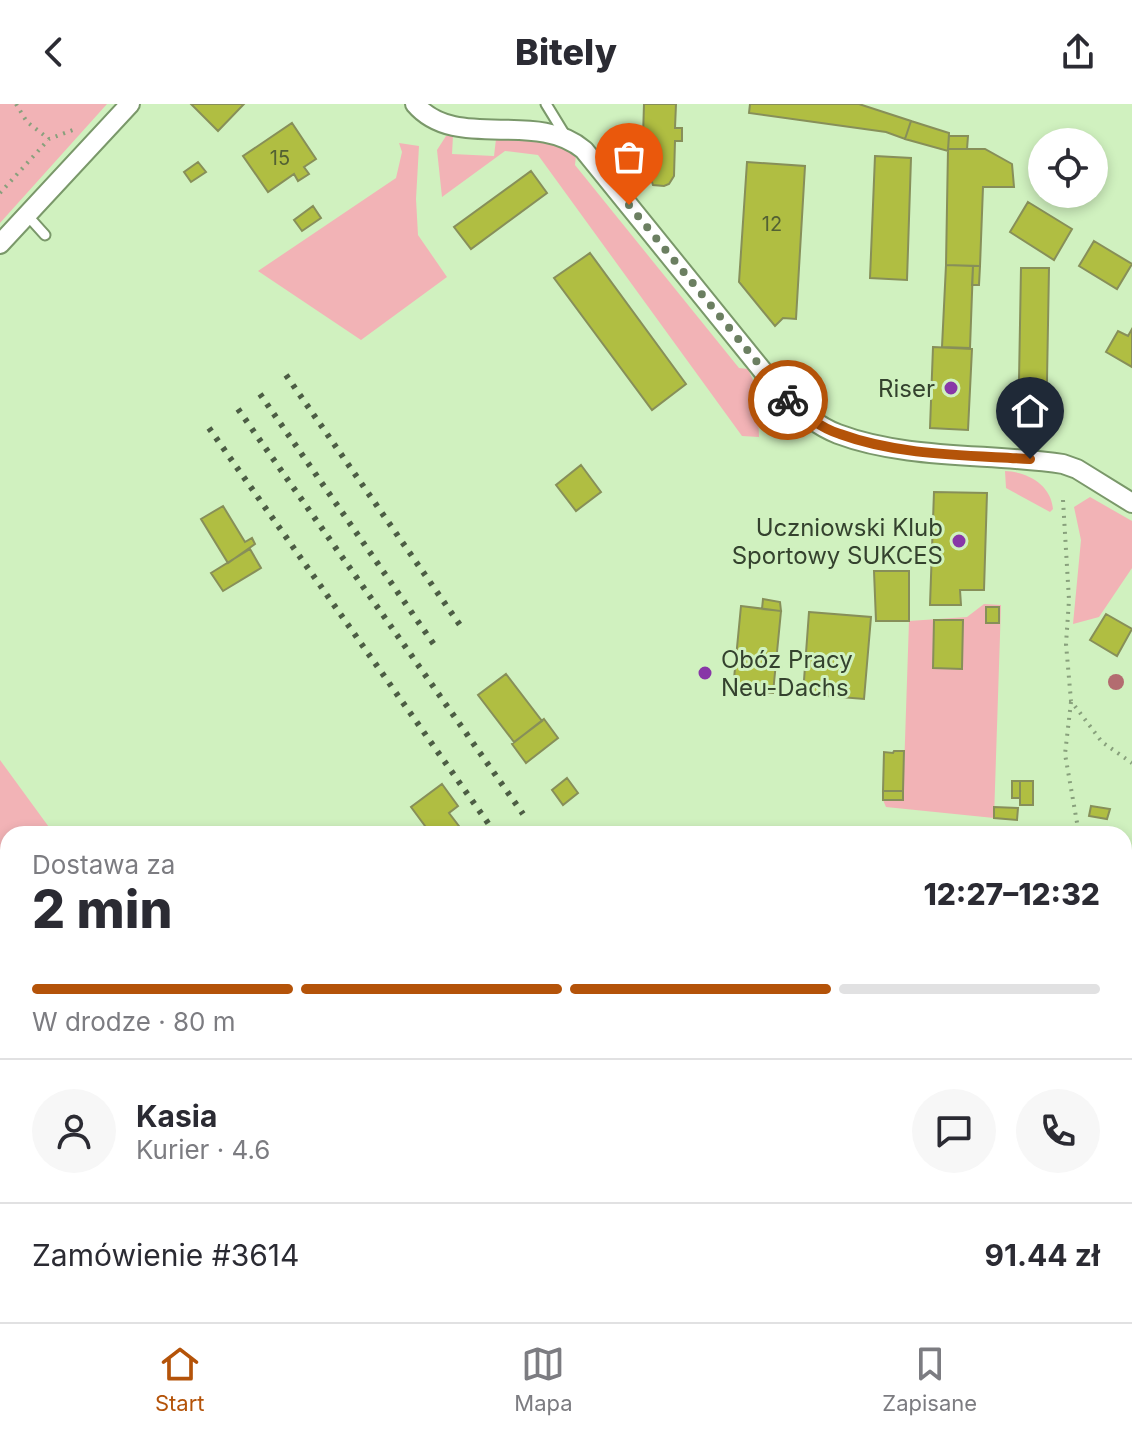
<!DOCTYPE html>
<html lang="pl">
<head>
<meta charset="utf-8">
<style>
	body { margin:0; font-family:Inter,sans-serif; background:#f7f7f7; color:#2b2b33; height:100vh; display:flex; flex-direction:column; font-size:30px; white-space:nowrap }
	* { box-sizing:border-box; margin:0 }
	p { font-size:26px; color:#7c7c81 }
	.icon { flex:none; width:44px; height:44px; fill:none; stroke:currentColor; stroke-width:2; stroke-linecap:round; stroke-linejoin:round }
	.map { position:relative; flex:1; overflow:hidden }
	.drawer { position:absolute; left:0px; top:722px; width:1132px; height:496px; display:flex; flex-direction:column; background:#fff; border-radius:24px 24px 0 0; box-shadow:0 4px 12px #0003 }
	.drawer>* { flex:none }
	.controls { position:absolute; left:1028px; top:24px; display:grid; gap:16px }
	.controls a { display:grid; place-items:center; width:80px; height:80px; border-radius:50%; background:#fff; box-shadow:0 4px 12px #0003; font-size:40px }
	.pin { position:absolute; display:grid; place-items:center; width:68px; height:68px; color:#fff; margin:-82px -34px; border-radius:50% 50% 50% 0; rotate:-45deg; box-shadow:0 0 8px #0007 }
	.pin .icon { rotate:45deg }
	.courier { position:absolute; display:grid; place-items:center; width:80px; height:80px; margin:-40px; border:6px solid #b45309; border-radius:50%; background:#fff; color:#222; box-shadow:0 2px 10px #0007 }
	.summary em { font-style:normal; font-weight:800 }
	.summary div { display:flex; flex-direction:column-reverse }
	.summary { display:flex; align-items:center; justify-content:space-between; height:136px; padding:0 32px }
	h1 { font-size:52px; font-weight:800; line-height:60px }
	.bar { display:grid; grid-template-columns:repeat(4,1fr); gap:12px 8px; align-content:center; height:96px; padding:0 32px }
	.bar i { height:10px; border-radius:6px; background:#e1e1e2 }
	.bar .on { background:#b45309 }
	.bar p { grid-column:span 4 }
	.line { display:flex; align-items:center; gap:20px; padding:0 32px; border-top:2px solid #e1e1e2 }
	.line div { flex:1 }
	.round { display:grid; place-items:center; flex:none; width:84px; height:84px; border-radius:42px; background:#f7f7f7 }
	header { display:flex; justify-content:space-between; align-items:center; height:104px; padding:0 32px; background:#fff; font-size:36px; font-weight:800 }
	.menu { display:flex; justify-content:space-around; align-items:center; height:112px; border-top:2px solid #e1e1e2; background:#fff; font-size:22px; color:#7c7c81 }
	.menu a { display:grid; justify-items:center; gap:4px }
	.menu .on { color:#b45309 }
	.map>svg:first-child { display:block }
	.green { fill:#f2b3b6 }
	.building { fill:#b0be42; stroke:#878f59; stroke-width:2 }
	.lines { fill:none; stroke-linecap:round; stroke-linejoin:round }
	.service-casing { stroke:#7a986a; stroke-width:13 }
	.minor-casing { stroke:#7a986a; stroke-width:22 }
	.path { stroke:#88a07c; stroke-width:4; stroke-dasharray:2 6; stroke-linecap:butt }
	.service { stroke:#fff; stroke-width:9 }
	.minor { stroke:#fff; stroke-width:18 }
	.rail { stroke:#4c5d44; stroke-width:6; stroke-dasharray:4 8; stroke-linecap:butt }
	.tree { fill:#b36c70 }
	.done { stroke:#6b7f61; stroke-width:8; stroke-dasharray:0 14.4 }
	.route { stroke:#b45309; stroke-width:10 }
	.poi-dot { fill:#8837a7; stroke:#d0f1bf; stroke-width:3 }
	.labels { text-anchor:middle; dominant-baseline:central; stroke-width:6; stroke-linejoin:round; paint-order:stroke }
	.number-label { font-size:20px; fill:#536133 }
	.poi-label { font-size:24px; fill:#34422e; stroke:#d0f1bf; text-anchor:end }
</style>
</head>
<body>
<header><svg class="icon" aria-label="back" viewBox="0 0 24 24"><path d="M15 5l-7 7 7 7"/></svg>Bitely<svg class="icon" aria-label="share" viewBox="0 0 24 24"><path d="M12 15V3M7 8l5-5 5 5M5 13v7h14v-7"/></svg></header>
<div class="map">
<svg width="1132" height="1218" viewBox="0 0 1132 1218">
	<rect width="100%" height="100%" fill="#d0f1bf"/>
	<path class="green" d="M0 0H107L0 119Z
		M446 32H453L452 50 494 52 496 35C525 37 551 35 576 51L575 61 739 264 748 265 757 285 759 333 742 332 538 51 505 47 442 93 437 46Z
		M399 39 419 42 416 95 418 131 447 173 361 236 258 167 396 74 402 48Z
		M1005 367C1027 368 1051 380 1053 405L1050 408 1006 384Z
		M1090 393 1132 417V464L1099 513 1073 520 1081 436 1074 403Z
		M984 500 1001 501 994 714 886 703 883 696H903L909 517 967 513Z
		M0 656 54 730H8V832L0 824Z
		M8 969V1210H549L557 1218H11L0 1201V977Z
		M1124 985H1132V1070H1124Z"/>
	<path class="building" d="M191 0H244L218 27Z
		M644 0H676L675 24H682V37H675L674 72 669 80 664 82 653 81 648 66 642 65Z
		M750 0H859L911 17 905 35 886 28 749 9Z
		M911 17 949 29 948 47 905 35Z
		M292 19 316 55 304 63 309 70 298 77 294 70 268 88 243 52Z
		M949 32H968L967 45H948Z
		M948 45H985L1012 60 1014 83H983L980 162 946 161Z
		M875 52 911 54 907 176 870 174Z
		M198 58 206 68 191 78 184 68Z
		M747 58 805 62 796 215 783 214 775 222 739 178Z
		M531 67 547 89 471 145 454 123Z
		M1028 98 1072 125 1054 156 1010 128Z
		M313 102 321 114 302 127 294 116Z
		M1094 137 1132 160 1117 185 1079 162Z
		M590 149 686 280 652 306 554 174Z
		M946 161 973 162 970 244 942 243Z
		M973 162H980L979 181H972Z
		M1021 164H1049L1046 333H1018Z
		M1132 225V263L1106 248 1118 227 1128 232Z
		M933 243 972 245 968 326 930 324Z
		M581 361 601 388 576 407 556 381Z
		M934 388 987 389 984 486H960L961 501H930Z
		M223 402 245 438 252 434 255 440 228 459 201 415Z
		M250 445 261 464 223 487 211 469Z
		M874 467H909V517H876Z
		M763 495 780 498 781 507 762 505Z
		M741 502 781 507 773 589 733 585Z
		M986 503H999V519H986Z
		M809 508 871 513 864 595 803 590Z
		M1106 510 1132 525 1117 552 1090 536Z
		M934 516H963L962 565 933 564Z
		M506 570 542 617 514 638 478 591Z
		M544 615 558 634 526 659 512 640Z
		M894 647H904L903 687H883L884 648 893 649Z
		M567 674 578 689 563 701 552 686Z
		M1012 677H1020V694H1012Z
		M1020 677H1033V701H1020Z
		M442 680 458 702 449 709 465 730H431L411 703Z
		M883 687H903V696H883Z
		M1091 702 1110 705 1107 715 1089 712Z
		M994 703 1018 704 1017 716 994 714Z
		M959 1210H1001L1003 1218H960Z
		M1001 1210H1073L1074 1218H1003Z"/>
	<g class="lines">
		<defs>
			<path id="service" d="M546 0 565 31
				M27 111 45 131
				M862 1210 871 1218"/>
			<path id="minor" d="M415 0C456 48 536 5 584 46L783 292C800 307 817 322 838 330 907 356 991 349 1063 360L1077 365 1132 399
				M0 140 130 0"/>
		</defs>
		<use href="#service" class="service-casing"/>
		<use href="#minor" class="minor-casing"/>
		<path class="path" d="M16 0 27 18 49 35
			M0 89 49 35 78 24
			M1063 396 1069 496 1066 540 1071 597 1102 638 1132 659
			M1071 598 1065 650 1079 730"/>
		<use href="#service" class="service"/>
		<use href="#minor" class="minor"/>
		<path class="rail" d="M286 271 462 524
			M260 290 435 542
			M238 305 523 710
			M209 324 495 729"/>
	</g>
	<circle class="tree" cx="1116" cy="578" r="8"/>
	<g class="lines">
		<path class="done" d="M629 101 788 296"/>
		<path class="route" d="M788 296C804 310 820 324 840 330 900 352 967 351 1030 355"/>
	</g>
	<g class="poi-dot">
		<circle cx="951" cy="284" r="8"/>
		<circle cx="959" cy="437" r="8"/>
		<circle cx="705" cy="569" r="8"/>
	</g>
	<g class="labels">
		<g class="number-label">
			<text x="280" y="54">15</text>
			<text x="772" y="120">12</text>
		</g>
		<g class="poi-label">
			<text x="935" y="284">Riser</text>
			<text x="943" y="423">Uczniowski Klub<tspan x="943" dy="28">Sportowy SUKCES</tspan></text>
			<text x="721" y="555" text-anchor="start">Obóz Pracy<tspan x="721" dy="28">Neu-Dachs</tspan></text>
		</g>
	</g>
</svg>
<div class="controls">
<a><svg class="icon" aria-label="locate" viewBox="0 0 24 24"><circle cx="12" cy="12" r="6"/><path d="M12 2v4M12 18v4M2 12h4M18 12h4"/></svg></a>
</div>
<div class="pin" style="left:629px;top:101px;background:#ea580c"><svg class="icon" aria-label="bag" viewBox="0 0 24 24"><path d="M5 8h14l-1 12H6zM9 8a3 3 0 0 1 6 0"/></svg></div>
<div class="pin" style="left:1030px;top:355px;background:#1f2937"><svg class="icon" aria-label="home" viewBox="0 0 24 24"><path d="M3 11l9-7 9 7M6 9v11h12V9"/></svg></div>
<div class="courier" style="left:788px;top:296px"><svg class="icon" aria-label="bike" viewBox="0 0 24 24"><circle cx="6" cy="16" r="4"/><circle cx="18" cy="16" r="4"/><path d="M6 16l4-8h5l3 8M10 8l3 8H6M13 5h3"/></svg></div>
<section class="drawer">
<div class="summary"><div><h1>2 min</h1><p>Dostawa za</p></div><em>12:27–12:32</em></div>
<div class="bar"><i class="on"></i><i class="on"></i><i class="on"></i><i></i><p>W drodze · 80 m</p></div>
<div class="line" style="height:144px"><a class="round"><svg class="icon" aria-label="person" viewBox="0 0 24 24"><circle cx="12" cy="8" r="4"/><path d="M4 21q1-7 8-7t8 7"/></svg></a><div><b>Kasia</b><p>Kurier · 4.6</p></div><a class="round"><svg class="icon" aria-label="chat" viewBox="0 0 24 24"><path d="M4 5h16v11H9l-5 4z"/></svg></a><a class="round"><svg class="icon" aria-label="phone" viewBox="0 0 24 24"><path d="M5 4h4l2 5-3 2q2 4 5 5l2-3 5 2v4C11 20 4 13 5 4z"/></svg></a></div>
<div class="line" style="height:104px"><div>Zamówienie #3614</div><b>91.44 zł</b></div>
</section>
</div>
<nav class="menu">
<a class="on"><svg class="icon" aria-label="home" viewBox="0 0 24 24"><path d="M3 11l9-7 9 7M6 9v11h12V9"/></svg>Start</a>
<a><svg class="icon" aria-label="map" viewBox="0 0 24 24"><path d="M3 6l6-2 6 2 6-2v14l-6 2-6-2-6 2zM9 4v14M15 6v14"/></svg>Mapa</a>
<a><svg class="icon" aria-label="saved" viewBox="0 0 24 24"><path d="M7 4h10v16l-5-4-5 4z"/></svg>Zapisane</a>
</nav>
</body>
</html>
